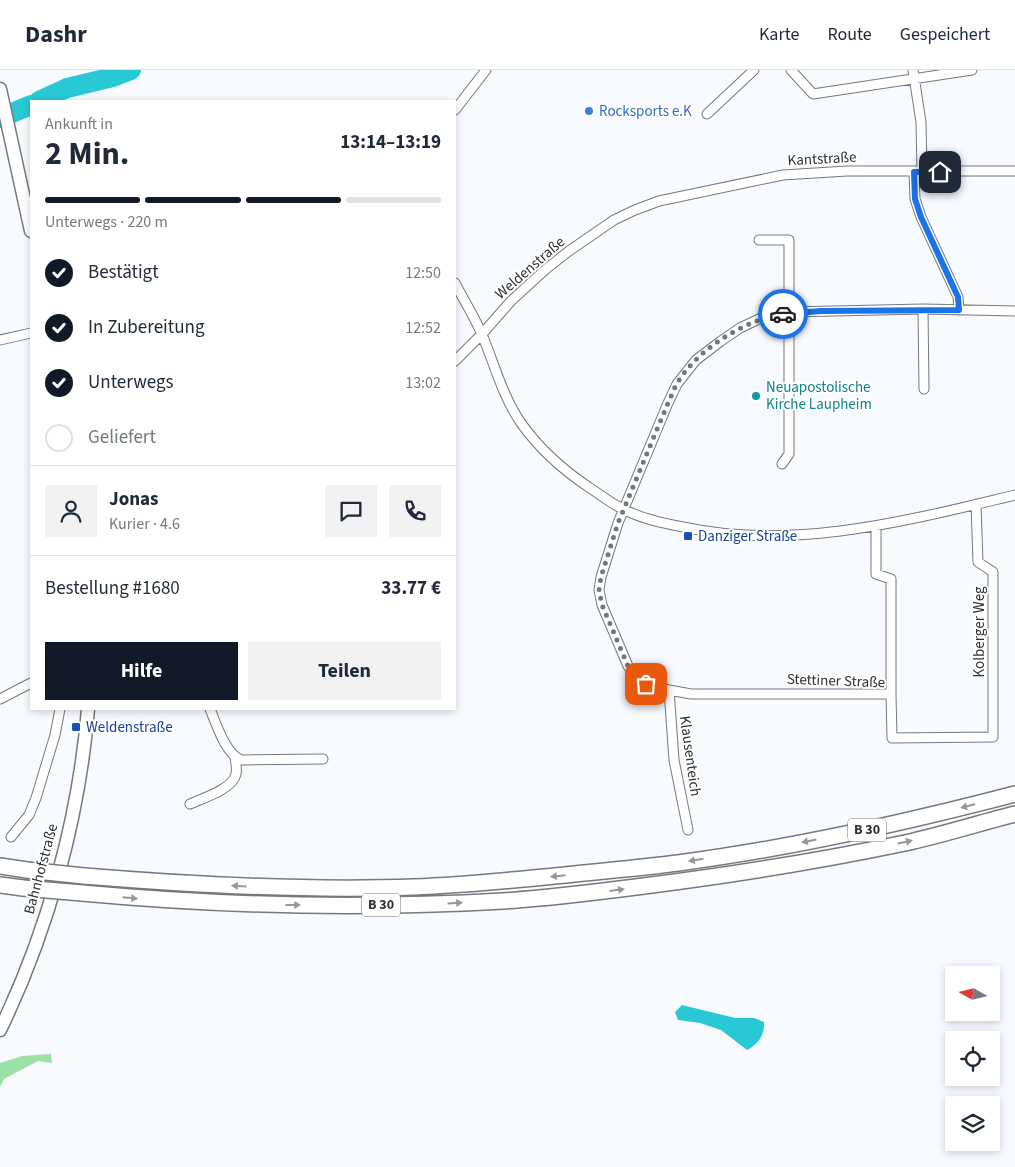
<!DOCTYPE html>
<html lang="de">
<head>
<meta charset="utf-8">
<style>
	body { margin:0; font-family:"Source Sans 3",sans-serif; background:#f2f2f3; color:#1f2937; height:100vh; display:flex; flex-direction:column; font-size:19px; white-space:nowrap }
	* { box-sizing:border-box; margin:0 }
	p { font-size:16px; color:#747a83 }
	.icon { flex:none; width:28px; height:28px; fill:none; stroke:currentColor; stroke-width:2; stroke-linecap:round; stroke-linejoin:round }
	.map { position:relative; flex:1; overflow:hidden }
	.side { position:absolute; left:30px; top:30px; width:426px; height:610px; display:flex; flex-direction:column; background:#fff; border-radius:0px; box-shadow:0 2px 8px #0003 }
	.side>* { flex:none }
	.needle { width:32px; rotate:278deg }
	.controls { position:absolute; left:945px; top:896px; display:grid; gap:10px }
	.controls a { display:grid; place-items:center; width:55px; height:55px; border-radius:0px; background:#fff; box-shadow:0 2px 8px #0003; font-size:25px }
	.pin { position:absolute; display:grid; place-items:center; width:42px; height:42px; color:#fff; margin:-21px; border-radius:10px; box-shadow:0 2px 8px #0006 }
	.courier { position:absolute; display:grid; place-items:center; width:50px; height:50px; margin:-25px; border:4px solid #1a73e8; border-radius:50%; background:#fff; color:#222; box-shadow:0 1px 6px #0007 }
	.head em { font-style:normal; font-weight:700 }
	.head div { display:flex; flex-direction:column-reverse }
	.head { display:flex; align-items:center; justify-content:space-between; height:85px; padding:0 15px }
	h1 { font-size:32px; font-weight:700; line-height:38px }
	.bar { display:grid; grid-template-columns:repeat(4,1fr); gap:8px 5px; align-content:center; height:60px; padding:0 15px }
	.bar i { height:6px; border-radius:4px; background:#e0e1e3 }
	.bar .active { background:#111827 }
	.bar p { grid-column:span 4 }
	.line { display:flex; align-items:center; gap:12px; padding:0 15px; border-top:1px solid #e0e1e3 }
	.line div { flex:1 }
	.round { display:grid; place-items:center; flex:none; width:52px; height:52px; border-radius:0px; background:#f2f2f3 }
	ol { padding:0 15px; list-style:none }
	li { display:flex; align-items:center; gap:15px; height:55px }
	li p { margin-inline-start:auto }
	li .icon { padding:5px; border-radius:50%; background:#111827; color:#fff; stroke-width:4 }
	li:last-child { color:#747a83 }
	li i { width:28px; height:28px; border:2px solid #e0e1e3; border-radius:50% }
	.button { display:flex; gap:10px; margin-top:auto; padding:10px 15px }
	.button a { flex:1; height:58px; border-radius:0px; background:#111827; color:#fff; font-size:20px; font-weight:700; line-height:58px; text-align:center }
	.button a+a { background:#f2f2f3; color:#1f2937 }
	header { display:flex; align-items:center; gap:30px; box-sizing:border-box; height:70px; padding:0 25px; background:#fff; border-bottom:1px solid #e0e1e3 }
	header strong { font-size:24px }
	nav { display:flex; gap:28px; margin-inline-start:auto; font-size:18px }
	.map>svg:first-child { display:block }
	.green { fill:#9ce2a6 }
	.water { fill:#28c8d4 }
	.lines { fill:none; stroke-linecap:round; stroke-linejoin:round }
	.river { stroke:#28c8d4; stroke-width:20 }
	.minor-casing { stroke:#74797f; stroke-width:11 }
	.secondary-casing { stroke:#74797f; stroke-width:15 }
	.trunk-casing { stroke:#74797f; stroke-width:18 }
	.minor { stroke:#fff; stroke-width:9 }
	.secondary { stroke:#fff; stroke-width:12 }
	.trunk { stroke:#fff; stroke-width:15 }
	.trunk-bridge-casing { stroke:#74797f; stroke-width:18; stroke-linecap:butt }
	.trunk-bridge { stroke:#fff; stroke-width:15 }
	.oneway { fill:#969898 }
	.done { stroke:#74777a; stroke-width:5; stroke-dasharray:0 9 }
	.route { stroke:#1a73e8; stroke-width:6 }
	.shop-dot { fill:#3f7fe0; stroke:#fff; stroke-width:2 }
	.culture-dot { fill:#0f9aa8; stroke:#fff; stroke-width:2 }
	.transit-dot { fill:#1a4fb4; stroke:#fff; stroke-width:2 }
	.labels { text-anchor:middle; dominant-baseline:central; stroke-width:4; stroke-linejoin:round; paint-order:stroke }
	.shield { fill:#fff; stroke:#6d6e70; stroke-width:1 }
	.shield-label { font-size:14px; font-weight:bold; fill:#2e3032 }
	.shop-label { font-size:15px; fill:#366cbe; stroke:#fff; text-anchor:start }
	.street-label { font-size:15px; fill:#2e3032; stroke:#fff }
	.culture-label { font-size:15px; fill:#0d838f; stroke:#fff; text-anchor:start }
	.transit-label { font-size:15px; fill:#164399; stroke:#fff; text-anchor:start }
</style>
</head>
<body>
<header>
<strong>Dashr</strong>
<nav><a>Karte</a><a>Route</a><a>Gespeichert</a></nav>
</header>
<div class="map">
<svg width="1015" height="1097" viewBox="0 0 1015 1097">
	<rect width="100%" height="100%" fill="#f7fbff"/>
	<path class="green" d="M51 984 52 993 38 991 4 1009 0 1017V993L22 986Z"/>
	<path class="water" d="M682 935 735 948H754L764 952C765 964 759 974 747 980L721 960 700 953 678 950 675 942Z"/>
	<g class="lines">
		<path class="river" d="M39 31 67 18 113 7 131 0
			M0 48 31 35"/>
		<defs>
			<path id="minor" d="M791 0 813 24 972 0
				M913 0 921 52 922 102
				M455 40 486 0
				M707 44 754 0
				M914 102 915 129 921 147 958 227 959 240
				M759 170H789V384L782 394
				M455 213C464 231 476 249 483 267 495 296 503 327 521 353 540 380 563 400 590 418 601 425 613 435 625 440 643 449 663 453 683 457 794 481 906 451 1015 425
				M923 239 924 319
				M0 270 31 263
				M455 291 482 264 511 231 546 199 569 181 614 150 635 140 659 131 783 105 847 101H1015
				M876 456V504L891 509V624
				M669 620 691 624H891L892 668 993 667V502L978 492 976 434
				M0 629 31 613
				M210 639C216 653 226 686 242 690L323 689
				M190 734C203 728 233 719 236 704 237 699 236 693 235 688
				M688 760 674 690 669 620C648 615 640 614 628 596L602 535 599 520 601 507 618 453 668 333 677 314 696 290 721 271 740 258 761 248 789 242 923 239 1015 241
				M11 767 29 745 36 728 55 665 60 639"/>
			<path id="secondary" d="M0 19 31 161
				M0 960C48 861 79 748 88 639"/>
			<path id="trunk" d="M0 796 27 800
				M84 806C194 815 304 821 414 817 464 815 515 810 565 805 602 801 640 798 678 793 792 778 904 753 1015 724
				M0 815 23 818
				M82 823C222 836 362 839 503 831 550 828 597 822 644 816 731 805 819 791 905 773 942 765 979 753 1015 744"/>
		</defs>
		<use href="#minor" class="minor-casing"/>
		<use href="#secondary" class="secondary-casing"/>
		<use href="#trunk" class="trunk-casing"/>
		<use href="#minor" class="minor"/>
		<use href="#secondary" class="secondary"/>
		<use href="#trunk" class="trunk"/>
		<defs>
			<path id="trunk-bridge" d="M27 800 84 806
				M23 818 82 823"/>
		</defs>
		<use href="#trunk-bridge" class="trunk-bridge-casing"/>
		<use href="#trunk-bridge" class="trunk-bridge"/>
	</g>
	<defs><path id="oneway-solid" d="M-6-.8H1V-3.2L6.5 0L1 3.2V.8H-6Z" transform="scale(1.25)"/></defs>
	<g class="oneway">
		<use href="#oneway-solid" transform="translate(968 736) rotate(166)"/>
		<use href="#oneway-solid" transform="translate(809 771) rotate(169)"/>
		<use href="#oneway-solid" transform="translate(905 772) rotate(-12)"/>
		<use href="#oneway-solid" transform="translate(696 790) rotate(171)"/>
		<use href="#oneway-solid" transform="translate(558 806) rotate(174)"/>
		<use href="#oneway-solid" transform="translate(239 816) rotate(-177)"/>
		<use href="#oneway-solid" transform="translate(617 820) rotate(-7)"/>
		<use href="#oneway-solid" transform="translate(130 828) rotate(5)"/>
		<use href="#oneway-solid" transform="translate(455 833) rotate(-3)"/>
		<use href="#oneway-solid" transform="translate(293 835)"/>
	</g>
	<g class="lines">
		<path class="done" d="M646 614 639 610 628 596 602 535 599 520 601 507 618 453 668 333C671 327 673 321 676 315 696 280 744 250 783 244"/>
		<path class="route" d="M783 244 821 241 959 240 958 227 921 147 915 129 914 102H940"/>
	</g>
	<circle class="shop-dot" cx="589" cy="41" r="5"/>
	<circle class="culture-dot" cx="756" cy="326" r="5"/>
	<g class="transit-dot">
		<rect x="683" y="461" width="10" height="10" rx="2.5"/>
		<rect x="71" y="652" width="10" height="10" rx="2.5"/>
	</g>
	<g class="labels">
		<g class="shield">
			<rect x="848" y="748.5" width="38" height="23" rx="4"/>
			<rect x="362" y="823.5" width="38" height="23" rx="4"/>
		</g>
		<g class="shield-label">
			<text x="867" y="760">B 30</text>
			<text x="381" y="835">B 30</text>
		</g>
		<g class="shop-label">
			<text x="599" y="41">Rocksports e.K</text>
		</g>
		<g class="street-label">
			<text transform="translate(822 89) rotate(-3)">Kantstraße</text>
			<text transform="translate(530 198) rotate(-41)">Weldenstraße</text>
			<text transform="translate(979 562) rotate(-90)">Kolberger Weg</text>
			<text transform="translate(836 611) rotate(2)">Stettiner Straße</text>
			<text transform="translate(690 686) rotate(82)">Klausenteich</text>
			<text transform="translate(41 799) rotate(-75)">Bahnhofstraße</text>
		</g>
		<g class="culture-label">
			<text x="766" y="317">Neuapostolische<tspan x="766" dy="17">Kirche Laupheim</tspan></text>
		</g>
		<g class="transit-label">
			<text x="698" y="466">Danziger Straße</text>
			<text x="86" y="657">Weldenstraße</text>
		</g>
	</g>
</svg>
<div class="controls">
<a><svg class="needle" viewBox="-14 -14 28 28"><path d="M0-13l5 13h-10z" fill="#e53935"/><path d="M0 13l5-13h-10z" fill="#747a83"/></svg></a>
<a><svg class="icon" aria-label="locate" viewBox="0 0 24 24"><circle cx="12" cy="12" r="6"/><path d="M12 2v4M12 18v4M2 12h4M18 12h4"/></svg></a>
<a><svg class="icon" aria-label="layers" viewBox="0 0 24 24"><path d="M12 4l9 5-9 5-9-5zM3 14l9 5 9-5"/></svg></a>
</div>
<div class="pin" style="left:646px;top:614px;background:#ea580c"><svg class="icon" aria-label="bag" viewBox="0 0 24 24"><path d="M5 8h14l-1 12H6zM9 8a3 3 0 0 1 6 0"/></svg></div>
<div class="pin" style="left:940px;top:102px;background:#1f2937"><svg class="icon" aria-label="home" viewBox="0 0 24 24"><path d="M3 11l9-7 9 7M6 9v11h12V9"/></svg></div>
<div class="courier" style="left:783px;top:244px"><svg class="icon" aria-label="car" viewBox="0 0 24 24"><path d="M5 17H2v-5l4-1 3-4h7l3 4 3 1v5h-3M9 17h6M6 11h13"/><circle cx="7" cy="17" r="2"/><circle cx="17" cy="17" r="2"/></svg></div>
<section class="side">
<div class="head"><div><h1>2 Min.</h1><p>Ankunft in</p></div><em>13:14–13:19</em></div>
<div class="bar"><i class="active"></i><i class="active"></i><i class="active"></i><i></i><p>Unterwegs · 220 m</p></div>
<ol>
<li><svg class="icon" aria-label="check" viewBox="0 0 24 24"><path d="M5 12l5 5 9-10"/></svg>Bestätigt<p>12:50</p></li>
<li><svg class="icon" aria-label="check" viewBox="0 0 24 24"><path d="M5 12l5 5 9-10"/></svg>In Zubereitung<p>12:52</p></li>
<li><svg class="icon" aria-label="check" viewBox="0 0 24 24"><path d="M5 12l5 5 9-10"/></svg>Unterwegs<p>13:02</p></li>
<li><i></i>Geliefert</li>
</ol>
<div class="line" style="height:90px"><a class="round"><svg class="icon" aria-label="person" viewBox="0 0 24 24"><circle cx="12" cy="8" r="4"/><path d="M4 21q1-7 8-7t8 7"/></svg></a><div><b>Jonas</b><p>Kurier · 4.6</p></div><a class="round"><svg class="icon" aria-label="chat" viewBox="0 0 24 24"><path d="M4 5h16v11H9l-5 4z"/></svg></a><a class="round"><svg class="icon" aria-label="phone" viewBox="0 0 24 24"><path d="M5 4h4l2 5-3 2q2 4 5 5l2-3 5 2v4C11 20 4 13 5 4z"/></svg></a></div>
<div class="line" style="height:65px"><div>Bestellung #1680</div><b>33.77 €</b></div>
<div class="button"><a>Hilfe</a><a>Teilen</a></div>
</section>
</div>
</body>
</html>
